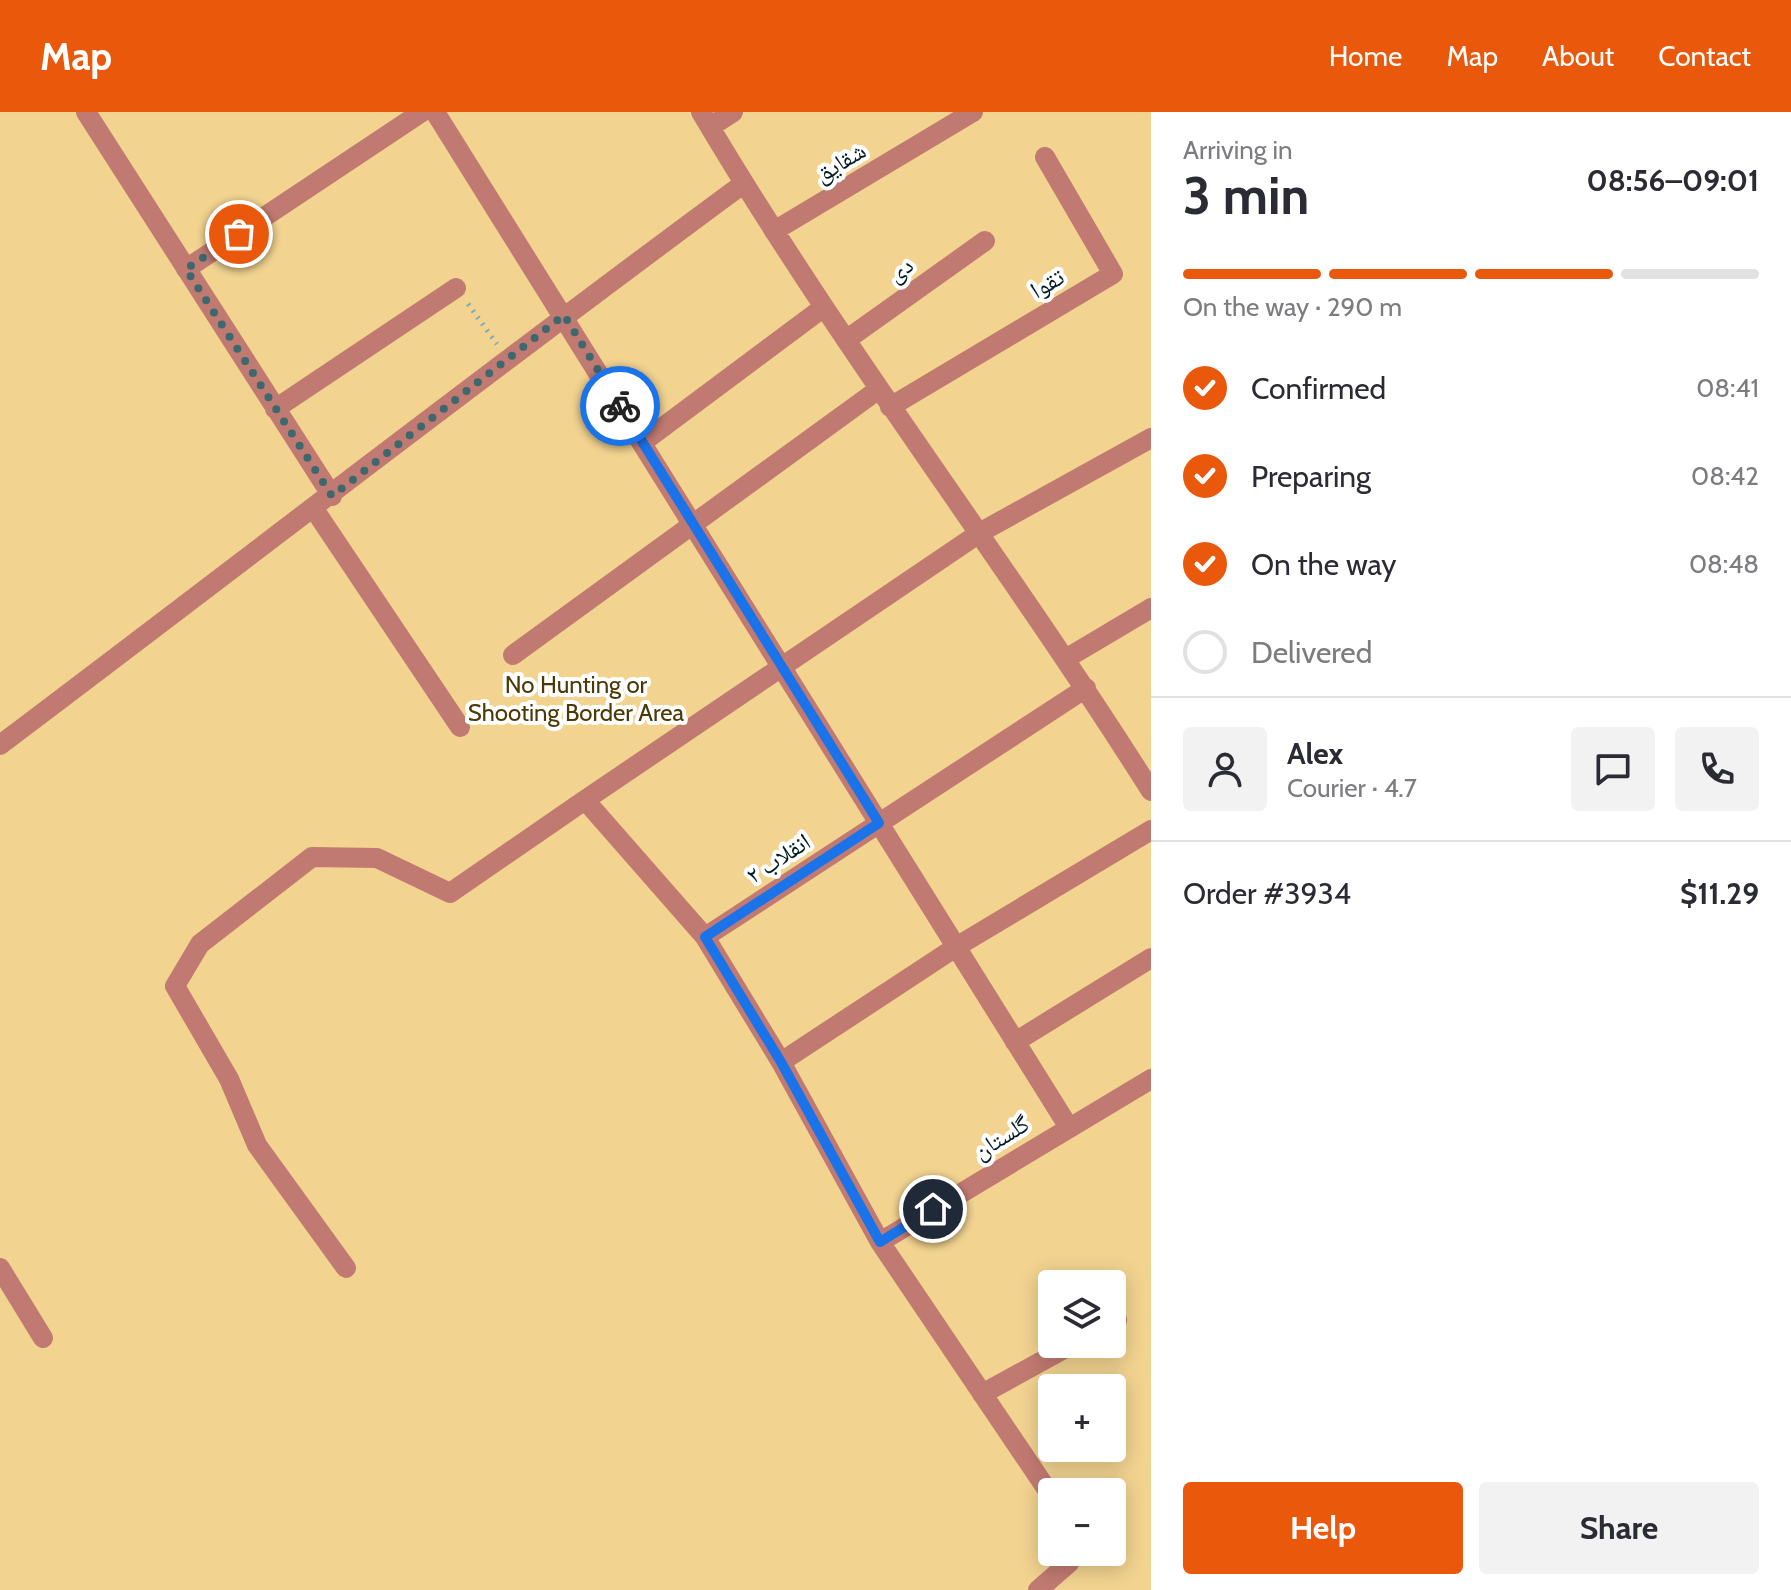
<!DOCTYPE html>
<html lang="en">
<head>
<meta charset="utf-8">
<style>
	body { margin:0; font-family:Cabin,"Noto Naskh Arabic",sans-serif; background:#f2f2f3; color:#2b2b33; height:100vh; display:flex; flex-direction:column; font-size:30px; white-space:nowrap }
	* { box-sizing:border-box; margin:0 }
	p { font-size:26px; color:#7c7c81 }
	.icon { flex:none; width:44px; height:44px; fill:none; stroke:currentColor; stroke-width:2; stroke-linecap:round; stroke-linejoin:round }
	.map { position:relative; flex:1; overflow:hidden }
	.sheet { display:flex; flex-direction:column; background:#fff; width:640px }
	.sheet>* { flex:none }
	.controls { position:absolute; left:1038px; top:1158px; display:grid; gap:16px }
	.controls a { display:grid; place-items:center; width:88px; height:88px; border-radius:8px; background:#fff; box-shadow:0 4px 20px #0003; font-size:40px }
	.pin { position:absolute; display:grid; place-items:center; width:68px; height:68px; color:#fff; margin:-34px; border:4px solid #fff; border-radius:50%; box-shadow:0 2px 8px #0007 }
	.courier { position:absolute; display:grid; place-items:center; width:80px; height:80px; margin:-40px; border:6px solid #1a73e8; border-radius:50%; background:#fff; color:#222; box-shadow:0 2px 10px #0007 }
	.head em { font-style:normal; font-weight:700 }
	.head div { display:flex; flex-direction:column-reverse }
	.head { display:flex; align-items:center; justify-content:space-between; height:136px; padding:0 32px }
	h1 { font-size:52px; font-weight:700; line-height:60px }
	.bar { display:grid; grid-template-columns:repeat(4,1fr); gap:12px 8px; align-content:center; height:96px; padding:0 32px }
	.bar i { height:10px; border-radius:6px; background:#e1e1e2 }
	.bar .current { background:#ea580c }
	.bar p { grid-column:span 4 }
	.line { display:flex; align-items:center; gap:20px; padding:0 32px; border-top:2px solid #e1e1e2 }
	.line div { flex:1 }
	.round { display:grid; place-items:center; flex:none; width:84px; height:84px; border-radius:8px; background:#f2f2f3 }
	ol { padding:0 32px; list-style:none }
	li { display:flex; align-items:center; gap:24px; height:88px }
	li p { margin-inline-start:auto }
	li .icon { padding:8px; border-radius:50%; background:#ea580c; color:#fff; stroke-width:4 }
	li:last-child { color:#7c7c81 }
	li i { width:44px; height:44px; border:4px solid #e1e1e2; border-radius:50% }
	.action { display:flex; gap:16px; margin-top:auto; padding:16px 32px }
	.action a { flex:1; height:92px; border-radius:8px; background:#ea580c; color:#fff; font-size:32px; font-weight:700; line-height:92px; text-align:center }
	.action a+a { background:#f2f2f3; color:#2b2b33 }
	header { display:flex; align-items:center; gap:48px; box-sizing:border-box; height:112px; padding:0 40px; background:#ea580c; color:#fff }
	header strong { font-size:38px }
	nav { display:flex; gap:44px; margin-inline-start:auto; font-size:28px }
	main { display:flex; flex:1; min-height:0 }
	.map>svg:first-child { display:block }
	.green { fill:#f2d390; fill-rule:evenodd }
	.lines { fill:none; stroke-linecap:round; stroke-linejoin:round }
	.path { stroke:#77afb7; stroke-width:5; stroke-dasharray:2 6; stroke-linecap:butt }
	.minor { stroke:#c17a72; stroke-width:20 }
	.done { stroke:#3d686e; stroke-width:8; stroke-dasharray:0 14.4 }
	.route { stroke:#1a73e8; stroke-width:10 }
	.labels { text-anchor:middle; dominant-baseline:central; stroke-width:8; stroke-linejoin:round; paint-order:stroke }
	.street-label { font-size:24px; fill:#011d21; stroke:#fff }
	.park-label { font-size:24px; fill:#4c3906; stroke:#fff }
</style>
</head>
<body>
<header>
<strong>Map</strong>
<nav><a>Home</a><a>Map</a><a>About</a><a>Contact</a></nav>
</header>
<main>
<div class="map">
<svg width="1151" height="1478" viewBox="0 0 1151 1478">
	<rect width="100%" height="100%" fill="#adf3fc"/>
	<path class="green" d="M0 0H1151V1478H0ZM1052 1172H1112V1232H1052ZM1052 1276H1112V1336H1052ZM1052 1380H1112V1440H1052Z"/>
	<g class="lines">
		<path class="path" d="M468 192 497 232"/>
		<path class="minor" d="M86 0 332 384
			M435 0 1068 1014
			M701 0C839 234 1006 449 1151 679
			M710 15 733 0
			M774 119 973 0
			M186 157 422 0
			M846 228 985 129
			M890 295 1113 162 1045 45
			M275 297 456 176
			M643 330 824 195
			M314 397 460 615
			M513 543 879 277
			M1067 546 1151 496
			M0 633C248 446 493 256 743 72
			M705 825 1086 576
			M1015 930 1151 846
			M781 950 956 835 1151 718
			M880 1130 1151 967
			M0 1156 43 1226
			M346 1156 257 1033 229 967 175 874 200 832 312 745 377 746 450 781 585 688
			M1112 1210 1117 1208
			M982 1282 1073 1232
			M1052 1385 880 1130 781 950 705 825 585 688 981 420 1151 326
			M1038 1478 1069 1451 1067 1440"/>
	</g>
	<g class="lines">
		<path class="done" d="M239 122 186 157 332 384 564 203 620 294"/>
		<path class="route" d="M620 294 879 711 705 825 781 950 880 1130 933 1097"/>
	</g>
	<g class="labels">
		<g class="street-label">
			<text transform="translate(840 50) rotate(-31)">شقایق</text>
			<text transform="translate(900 157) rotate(-36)">دی</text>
			<text transform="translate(1047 171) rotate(-31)">تقوا</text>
			<text transform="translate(778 746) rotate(-33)">انقلاب ۲</text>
			<text transform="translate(1001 1025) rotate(-32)">گلستان</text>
		</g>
		<g class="park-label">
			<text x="576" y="572">No Hunting or<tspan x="576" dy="28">Shooting Border Area</tspan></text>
		</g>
	</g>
</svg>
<div class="controls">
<a><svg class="icon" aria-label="layers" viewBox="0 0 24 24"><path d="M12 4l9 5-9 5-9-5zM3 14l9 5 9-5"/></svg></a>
<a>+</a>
<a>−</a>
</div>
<div class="pin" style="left:239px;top:122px;background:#ea580c"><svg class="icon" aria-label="bag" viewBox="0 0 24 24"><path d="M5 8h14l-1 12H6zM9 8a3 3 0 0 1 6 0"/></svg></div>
<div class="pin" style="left:933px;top:1097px;background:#1f2937"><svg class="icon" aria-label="home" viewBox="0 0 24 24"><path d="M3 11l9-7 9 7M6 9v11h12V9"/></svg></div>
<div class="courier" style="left:620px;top:294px"><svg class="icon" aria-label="bike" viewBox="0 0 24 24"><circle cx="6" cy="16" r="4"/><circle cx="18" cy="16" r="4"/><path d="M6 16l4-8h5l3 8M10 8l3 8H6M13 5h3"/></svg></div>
</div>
<section class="sheet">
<div class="head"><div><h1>3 min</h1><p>Arriving in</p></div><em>08:56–09:01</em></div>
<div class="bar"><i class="current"></i><i class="current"></i><i class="current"></i><i></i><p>On the way · 290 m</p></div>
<ol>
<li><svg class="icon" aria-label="check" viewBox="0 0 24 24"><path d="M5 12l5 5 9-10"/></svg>Confirmed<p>08:41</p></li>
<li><svg class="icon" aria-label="check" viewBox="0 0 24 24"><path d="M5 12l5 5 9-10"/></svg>Preparing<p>08:42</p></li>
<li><svg class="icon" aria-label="check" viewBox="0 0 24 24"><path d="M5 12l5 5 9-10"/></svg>On the way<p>08:48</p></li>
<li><i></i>Delivered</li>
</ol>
<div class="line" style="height:144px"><a class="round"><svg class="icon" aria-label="person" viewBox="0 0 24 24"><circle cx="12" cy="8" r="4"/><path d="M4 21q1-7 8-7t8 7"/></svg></a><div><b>Alex</b><p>Courier · 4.7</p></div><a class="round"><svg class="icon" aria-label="chat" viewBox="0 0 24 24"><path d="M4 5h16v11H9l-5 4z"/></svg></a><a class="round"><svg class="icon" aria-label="phone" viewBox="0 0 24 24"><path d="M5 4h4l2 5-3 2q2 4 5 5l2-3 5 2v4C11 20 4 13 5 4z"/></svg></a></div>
<div class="line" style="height:104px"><div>Order #3934</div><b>$11.29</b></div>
<div class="action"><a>Help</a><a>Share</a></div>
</section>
</main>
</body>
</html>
